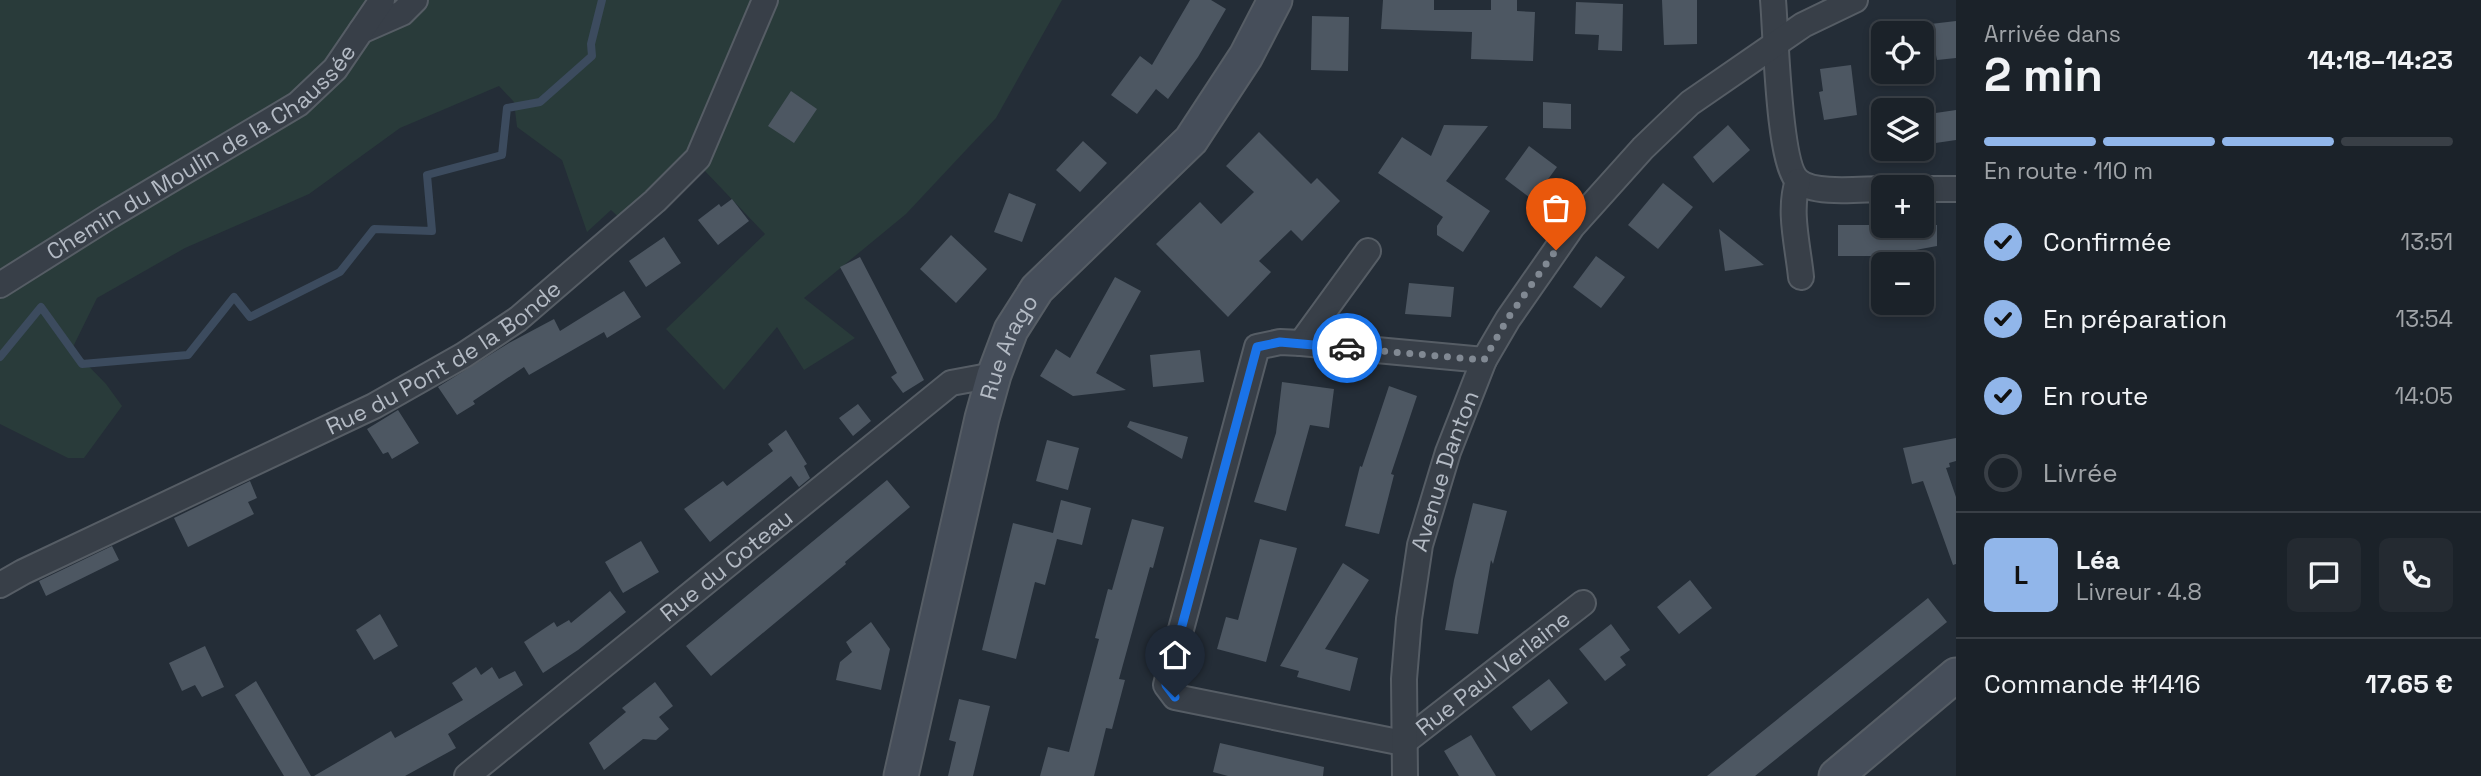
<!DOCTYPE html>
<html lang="fr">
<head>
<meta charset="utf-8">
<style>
	body { margin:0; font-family:"Space Grotesk",sans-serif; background:#242a31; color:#f1f3f6; height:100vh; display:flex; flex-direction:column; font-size:26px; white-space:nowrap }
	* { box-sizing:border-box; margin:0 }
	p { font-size:23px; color:#a0a4a8 }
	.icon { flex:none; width:38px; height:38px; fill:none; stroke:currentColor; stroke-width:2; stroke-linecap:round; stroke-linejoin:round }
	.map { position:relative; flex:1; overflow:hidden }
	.sheet { display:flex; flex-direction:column; background:#1b2229; width:525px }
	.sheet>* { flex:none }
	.controls { position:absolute; left:1871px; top:21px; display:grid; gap:14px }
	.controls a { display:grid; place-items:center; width:63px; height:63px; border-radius:10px; background:#1b2229; box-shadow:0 4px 10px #0003,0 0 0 2px #393f46; font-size:35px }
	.pin { position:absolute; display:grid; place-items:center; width:60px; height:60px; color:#fff; margin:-72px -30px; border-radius:50% 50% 50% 0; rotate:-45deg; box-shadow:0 0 7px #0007 }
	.pin .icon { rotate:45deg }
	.courier { position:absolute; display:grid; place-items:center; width:70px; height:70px; margin:-35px; border:5px solid #1a73e8; border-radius:50%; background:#fff; color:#222; box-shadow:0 2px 9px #0007 }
	.summary em { font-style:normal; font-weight:800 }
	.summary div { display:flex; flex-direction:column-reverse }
	.summary { display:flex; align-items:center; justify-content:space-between; height:119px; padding:0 28px }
	h1 { font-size:46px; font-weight:800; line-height:52px }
	.bar { display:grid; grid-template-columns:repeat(4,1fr); gap:10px 7px; align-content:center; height:84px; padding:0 28px }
	.bar i { height:9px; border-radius:5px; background:#393f46 }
	.bar .active { background:#91b6ea }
	.bar p { grid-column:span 4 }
	.line { display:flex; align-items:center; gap:18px; padding:0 28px; border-top:2px solid #393f46 }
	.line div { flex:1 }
	.round { display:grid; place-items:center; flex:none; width:74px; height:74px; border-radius:10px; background:#242a31 }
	ol { padding:0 28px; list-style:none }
	li { display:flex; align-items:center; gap:21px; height:77px }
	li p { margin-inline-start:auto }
	li .icon { padding:7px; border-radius:50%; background:#91b6ea; color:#111; stroke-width:4 }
	li:last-child { color:#a0a4a8 }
	li i { width:38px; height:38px; border:4px solid #393f46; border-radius:50% }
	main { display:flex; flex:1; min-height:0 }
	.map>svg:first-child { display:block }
	.green { fill:#293b3a }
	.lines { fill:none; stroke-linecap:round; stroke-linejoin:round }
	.stream { stroke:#3c4b5e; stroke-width:8 }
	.building { fill:#4d5762 }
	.street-casing { stroke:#565d65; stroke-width:28 }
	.secondary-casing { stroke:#565d65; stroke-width:37 }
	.street { stroke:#383f48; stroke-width:24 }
	.secondary { stroke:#464e5a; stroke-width:33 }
	.done { stroke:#818993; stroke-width:7; stroke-dasharray:0 12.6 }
	.route { stroke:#1a73e8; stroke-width:9 }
	.labels { text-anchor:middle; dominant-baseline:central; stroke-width:5; stroke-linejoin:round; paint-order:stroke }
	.street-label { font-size:23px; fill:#b3bac4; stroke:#1d242c }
</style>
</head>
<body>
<main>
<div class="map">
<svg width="1956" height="776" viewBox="0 0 1956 776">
	<rect width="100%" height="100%" fill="#242d37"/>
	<path class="green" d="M0 0H1062L996 118 906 214 804 298 855 338 804 370 777 327 724 390 666 329 765 234 704 170 627 225 611 210 587 232 562 160 517 127 514 102 499 86 400 128 309 194 185 248 97 298 72 349 106 384 122 406 84 458H68L0 424Z"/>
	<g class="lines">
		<path class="stream" d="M0 357 41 307 82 364 188 355 234 297 250 317 340 272 374 229 432 231 427 175 502 155 507 108 540 102 592 56 591 44 602 0"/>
	</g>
	<path class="building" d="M1190 0H1211L1226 9 1198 57 1168 99 1156 89 1137 114 1111 95 1140 56 1152 65Z
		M1383 0H1434V10H1491V0H1517V11L1535 12 1533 61 1471 59 1472 32 1381 29Z
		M1662 0H1697V44L1664 45Z
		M1576 2 1623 4 1622 51 1598 50 1599 35 1575 34Z
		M1312 16 1349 17 1348 71 1311 70Z
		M1956 21V58L1937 60 1936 55 1922 57V25Z
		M1851 65 1857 115 1824 120 1819 92 1823 91 1820 69Z
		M791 91 817 109 794 143 768 126Z
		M1543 102 1571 104V129L1543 128Z
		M1956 110V140L1922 145V115Z
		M1444 125 1488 126 1446 181 1490 211 1463 252 1437 235V226L1443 217 1378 173 1402 137 1431 156Z
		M1728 125 1750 150 1713 183 1693 157Z
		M1259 132 1311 184 1317 178 1340 201 1302 241 1291 230 1259 261 1271 272 1228 317 1156 244 1200 202 1221 224 1254 192 1226 166Z
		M1083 141 1107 163 1080 192 1056 170Z
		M1529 146 1557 167 1533 200 1505 179Z
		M1663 183 1693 207 1658 249 1628 225Z
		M1009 193 1036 204 1022 242 994 232Z
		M732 199 749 221 718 245 698 220 719 204 721 207Z
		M1838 225H1937V246L1883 256H1838Z
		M1719 229 1764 265 1725 271Z
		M951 235 987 269 956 303 920 269Z
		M664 237 681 263 646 287 629 261Z
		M1596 256 1625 277 1601 308 1573 287Z
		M860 257 924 380 903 393 891 377 897 373 840 267Z
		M1115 277 1141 291 1096 373 1126 390 1073 396 1040 376 1056 349 1070 358Z
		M1409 283 1454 287 1451 317 1405 314Z
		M624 291 641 317 607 338 604 332 529 375 524 367 473 401 475 404 457 415 438 387 509 343 554 319 560 331Z
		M1200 350 1204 382 1153 387 1150 355Z
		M1282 382 1334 389 1329 428 1310 425 1286 511 1254 502 1276 433Z
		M1389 386 1417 396 1391 474 1394 475 1379 534 1345 526 1360 466 1362 467Z
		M858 404 871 421 853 436 839 418Z
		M398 410 419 443 392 459 388 452 383 454 367 429Z
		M1130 421 1188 437 1182 459 1127 427Z
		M786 430 807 464 804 466 810 478 799 487 791 476 710 542 684 509 723 481 727 486 773 451 768 444Z
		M1956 438V461L1949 463 1950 467 1946 468 1956 497V564L1953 565 1923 481 1912 484 1903 448Z
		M1047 440 1079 448 1068 490 1036 481Z
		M887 480 910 507 845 562 846 564 711 676 686 646Z
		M250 481 257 498 248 502 254 514 188 547 174 518Z
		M1061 500 1091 508 1082 545 1057 539 1045 585 1035 582 1016 659 982 650 1013 523 1053 533Z
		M1473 503 1507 511 1493 564 1491 560 1478 634 1445 630 1454 580Z
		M1132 519 1164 527 1153 568 1150 567 1119 679 1125 680 1112 729 1106 728 1094 776H1040L1048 747 1069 752 1099 639 1095 638 1108 589 1112 590Z
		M1260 539 1297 548 1266 662 1217 649 1226 617 1238 620Z
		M641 541 659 572 623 593 605 562Z
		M112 546 119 560 46 596 39 581Z
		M1343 563 1369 580 1325 649 1358 658 1350 691 1297 677 1299 671 1280 666Z
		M1690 580 1712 608 1679 634 1657 607Z
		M610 591 626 612 578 650 543 673 524 642 554 622 557 627 569 620 571 623Z
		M1928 598 1947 622 1755 776H1707Z
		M380 614 398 646 374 660 356 630Z
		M871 622 890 649 881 690 836 680 840 662 852 652 846 642Z
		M1611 624 1630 650 1620 657 1626 665 1605 681 1579 649Z
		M205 646 224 687 202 697 195 685 182 691 169 663Z
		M476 667 481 675 492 667 499 679 515 671 523 685 448 734 456 748 405 776H314L391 731 395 738 463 700 452 683Z
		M1549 679 1568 703 1531 731 1512 707Z
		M256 681 311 776H284L235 695Z
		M655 682 673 706 659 717 669 729 656 740 643 739 604 770 589 743 626 712 622 708Z
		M959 699 990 706 973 776H948L956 742 949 740Z
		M1471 735 1496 776H1459L1444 751Z
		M1220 743 1324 767 1323 776H1228L1213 772Z"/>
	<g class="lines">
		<defs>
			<g id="street">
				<path d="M1773 0C1776 32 1778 163 1798 181 1815 195 1861 189 1883 189"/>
				<path d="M361 31 402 13 415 0"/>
				<path d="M1798 181C1788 210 1798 246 1801 277"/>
				<path d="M1922 189H1956"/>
				<path id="s1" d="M1368 251 1301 343 1280 342 1257 347 1166 685 1175 697 1403 743 1583 603"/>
				<path id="s2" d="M0 285 108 217 298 104 335 69 382 0"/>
				<path d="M1301 343 1484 360"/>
				<path id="s3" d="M0 585 23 572 374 406 464 355 518 319 655 201 698 158 765 0"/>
				<path id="s4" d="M467 776 951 383 994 375"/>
				<path id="s5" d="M1405 776 1404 679 1409 619 1420 545 1448 452 1484 360 1508 319 1572 227 1643 148 1690 103 1803 25 1855 0"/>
			</g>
			<g id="secondary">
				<path id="s6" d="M901 776 982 418 994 375 1011 330 1037 289 1191 140 1246 56 1275 0"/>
				<path d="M1836 776 1956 675"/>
			</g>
		</defs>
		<use href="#street" class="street-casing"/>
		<use href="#secondary" class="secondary-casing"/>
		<use href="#street" class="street"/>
		<use href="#secondary" class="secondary"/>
	</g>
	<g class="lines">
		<path class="done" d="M1347 348 1484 360 1508 318 1556 250"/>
		<path class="route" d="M1175 697 1166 685 1257 347 1280 342 1347 348"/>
	</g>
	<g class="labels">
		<g class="street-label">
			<text stroke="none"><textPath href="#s2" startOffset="242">Chemin du Moulin de la Chaussée</textPath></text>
			<text stroke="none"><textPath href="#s6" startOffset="443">Rue Arago</textPath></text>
			<text stroke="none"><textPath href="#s3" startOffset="499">Rue du Pont de la Bonde</textPath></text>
			<text stroke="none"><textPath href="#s5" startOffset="310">Avenue Danton</textPath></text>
			<text stroke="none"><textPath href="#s4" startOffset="334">Rue du Coteau</textPath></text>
			<text stroke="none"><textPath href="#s1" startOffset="870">Rue Paul Verlaine</textPath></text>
		</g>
	</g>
</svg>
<div class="controls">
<a><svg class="icon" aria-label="locate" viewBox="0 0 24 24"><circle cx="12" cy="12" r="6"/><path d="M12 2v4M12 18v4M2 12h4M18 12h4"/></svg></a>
<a><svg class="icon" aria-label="layers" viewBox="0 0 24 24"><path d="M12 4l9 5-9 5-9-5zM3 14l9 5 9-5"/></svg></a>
<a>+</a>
<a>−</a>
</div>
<div class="pin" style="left:1556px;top:250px;background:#ea580c"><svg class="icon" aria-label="bag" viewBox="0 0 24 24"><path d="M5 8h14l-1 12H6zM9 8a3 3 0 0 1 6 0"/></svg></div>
<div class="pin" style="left:1175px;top:697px;background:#1f2937"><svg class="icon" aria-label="home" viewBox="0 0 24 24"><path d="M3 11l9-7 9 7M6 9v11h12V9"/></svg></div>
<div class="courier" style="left:1347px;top:348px"><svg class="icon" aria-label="car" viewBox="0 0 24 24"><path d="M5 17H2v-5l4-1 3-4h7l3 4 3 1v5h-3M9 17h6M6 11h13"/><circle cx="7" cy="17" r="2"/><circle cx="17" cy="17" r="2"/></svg></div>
</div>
<section class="sheet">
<div class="summary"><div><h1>2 min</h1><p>Arrivée dans</p></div><em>14:18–14:23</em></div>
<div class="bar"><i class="active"></i><i class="active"></i><i class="active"></i><i></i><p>En route · 110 m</p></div>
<ol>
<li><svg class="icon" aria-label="check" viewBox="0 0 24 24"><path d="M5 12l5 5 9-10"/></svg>Confirmée<p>13:51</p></li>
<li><svg class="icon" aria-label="check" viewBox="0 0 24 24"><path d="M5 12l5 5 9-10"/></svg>En préparation<p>13:54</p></li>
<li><svg class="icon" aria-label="check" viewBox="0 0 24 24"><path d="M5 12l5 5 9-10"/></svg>En route<p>14:05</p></li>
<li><i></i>Livrée</li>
</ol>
<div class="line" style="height:126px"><b class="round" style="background:#91b6ea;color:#111">L</b><div><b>Léa</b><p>Livreur · 4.8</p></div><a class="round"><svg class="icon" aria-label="chat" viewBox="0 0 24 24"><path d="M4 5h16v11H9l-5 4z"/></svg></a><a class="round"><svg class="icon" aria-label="phone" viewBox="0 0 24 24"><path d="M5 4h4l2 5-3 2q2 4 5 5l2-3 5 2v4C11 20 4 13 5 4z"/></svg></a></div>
<div class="line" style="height:91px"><div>Commande #1416</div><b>17.65 €</b></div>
</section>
</main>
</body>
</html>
